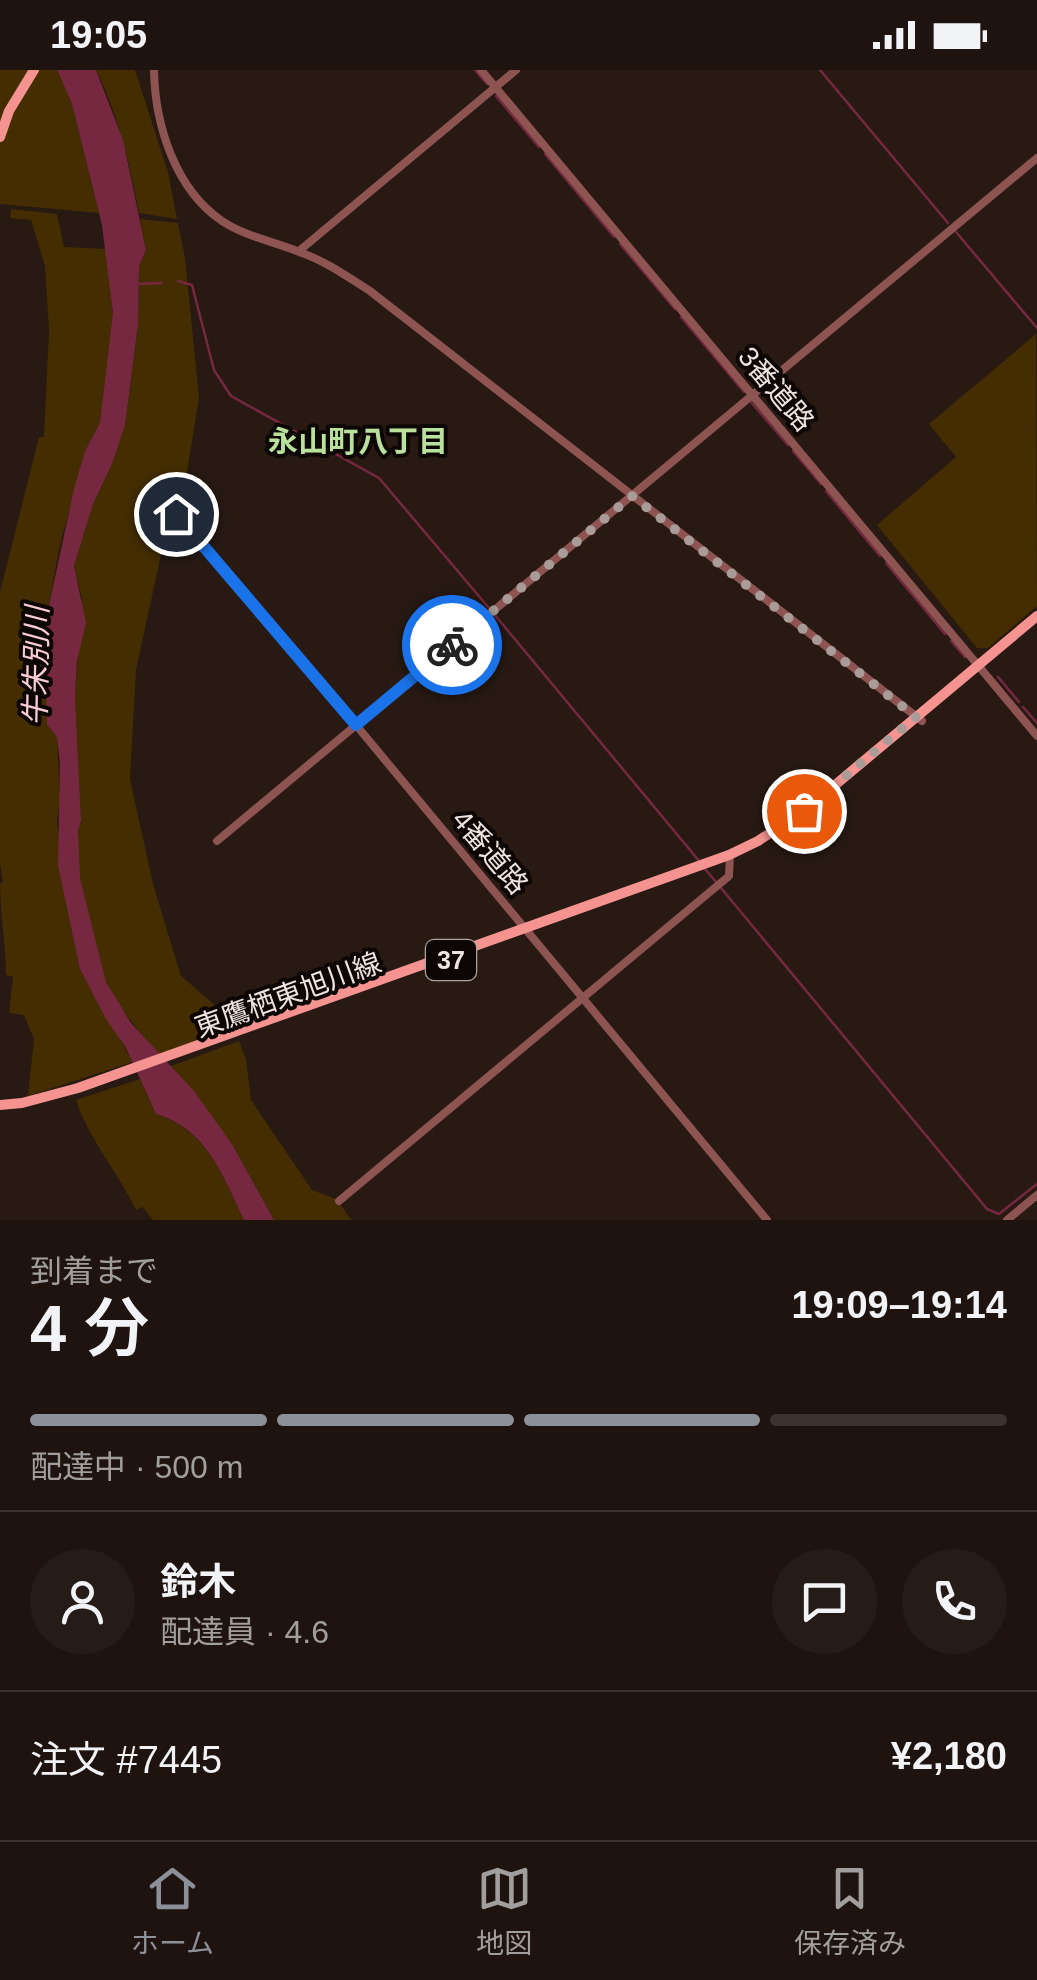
<!DOCTYPE html>
<html lang="ja">
<head>
<meta charset="utf-8">
<style>
	body { margin:0; font-family:Arial,"Noto Sans JP",sans-serif; background:#261c17; color:#f1f3f6; height:100vh; display:flex; flex-direction:column; font-size:38px; white-space:nowrap }
	* { box-sizing:border-box; margin:0 }
	p { font-size:32px; color:#a19e9e }
	.icon { flex:none; width:55px; height:55px; fill:none; stroke:currentColor; stroke-width:2; stroke-linecap:round; stroke-linejoin:round }
	.map { position:relative; height:1150px; overflow:hidden }
	.side { display:flex; flex-direction:column; background:#1e130e; flex:1 }
	.side>* { flex:none }
	.pin { position:absolute; display:grid; place-items:center; width:85px; height:85px; color:#fff; margin:-42px; border:5px solid #fff; border-radius:50%; box-shadow:0 2px 10px #0007 }
	.courier { position:absolute; display:grid; place-items:center; width:100px; height:100px; margin:-50px; border:8px solid #1a73e8; border-radius:50%; background:#fff; color:#222; box-shadow:0 2px 12px #0007 }
	.head em { font-style:normal; font-weight:600 }
	.head div { display:flex; flex-direction:column-reverse }
	.head { display:flex; align-items:center; justify-content:space-between; height:170px; padding:0 30px }
	h1 { font-size:65px; font-weight:600; line-height:75px }
	.bar { display:grid; grid-template-columns:repeat(4,1fr); gap:15px 10px; align-content:center; height:120px; padding:0 30px }
	.bar i { height:12px; border-radius:8px; background:#3c322e }
	.bar .on { background:#8c9099 }
	.bar p { grid-column:span 4 }
	.line { display:flex; align-items:center; gap:25px; padding:0 30px; border-top:2px solid #3c322e }
	.line div { flex:1 }
	.round { display:grid; place-items:center; flex:none; width:105px; height:105px; border-radius:52px; background:#261c17 }
	.status { display:flex; justify-content:space-between; align-items:center; height:70px; padding:0 50px; background:#1e130e; direction:ltr }
	.status svg { height:28px; fill:currentColor }
	.tabs { display:flex; justify-content:space-around; align-items:center; height:140px; border-top:2px solid #3c322e; background:#1e130e; font-size:28px; color:#a19e9e }
	.tabs a { display:grid; justify-items:center; gap:5px }
	.tabs .on { color:#8c9099 }
	.map>svg:first-child { display:block }
	.green { fill:#442d00 }
	.water { fill:#772841 }
	.lines { fill:none; stroke-linecap:round; stroke-linejoin:round }
	.stream { stroke:#772841; stroke-width:2.5 }
	.minor { stroke:#8e5452; stroke-width:8 }
	.major { stroke:#f49390; stroke-width:10 }
	.done { stroke:#a99c98; stroke-width:10; stroke-dasharray:0 18 }
	.route { stroke:#1a73e8; stroke-width:12 }
	.labels { text-anchor:middle; dominant-baseline:central; stroke-width:8; stroke-linejoin:round; paint-order:stroke }
	.shield { fill:#0c0604; stroke:#aba19d; stroke-width:2.5 }
	.shield-label { font-size:25px; font-weight:bold; fill:#efe3df }
	.street-label { font-size:28px; fill:#efe3df; stroke:#0c0604 }
	.neighbourhood-label { font-size:30px; font-weight:bold; fill:#b9e09c; stroke:#0c0604 }
	.water-label { font-size:30px; font-style:italic; fill:#fcccd6; stroke:#0c0604 }
</style>
</head>
<body>
<div class="status"><b>19:05</b><svg viewBox="0 0 49 12"><path d="M0 12V9h3v3zM5 12V6h3v6zM10 12V3h3v9zM15 12V0h3v12zM26 1h20v11H26zM47 4h2v5h-2z"/></svg></div>
<div class="map">
<svg width="1037" height="1150" viewBox="0 0 1037 1150">
	<rect width="100%" height="100%" fill="#281913"/>
	<path class="green" d="M0 0H57L72 34 99 143 0 134Z
		M96 0H135L168 102 177 149 139 143C130 95 118 44 96 0Z
		M11 139 57 144 64 177 106 179 113 243 110 285 100 353 85 381 59 479 48 540 45 624 57 667 60 729 57 753 80 899 133 992 28 1026 34 969 24 945 9 943 13 907 6 905C6 873 0 846 0 813H3L0 794V522L39 367H44L49 260 45 196 31 150 10 148Z
		M140 149 178 153 185 188 199 327 186 409 169 448 136 600 130 709 153 814 181 906 229 947 235 962 162 987C141 964 119 940 106 911 89 873 69 790 81 750L75 626 82 529 74 496 93 434 112 394 125 355 138 255 139 196 146 180Z
		M1036 264 1037 536 988 578H977L877 455 956 387 929 354Z
		M239 971 246 989 251 1030 312 1120 337 1129 351 1150H274L232 1074 171 996Z
		M140 1009 156 1044C206 1059 223 1106 244 1150H153L143 1137 136 1140C118 1102 89 1070 76 1030Z"/>
	<path class="water" d="M57 0H96L123 70 146 180 139 196 138 255 125 355 112 394 93 434 74 496 86 553 77 591 75 626 81 750 78 762 80 808 106 912 131 953 193 1020 232 1074 274 1150H244C223 1106 206 1058 156 1044L126 978 106 949 80 899 58 795 60 694 57 667 47 654 44 576 48 540 74 419 85 381 100 353 113 243 102 155 72 34Z"/>
	<g class="lines">
		<path class="stream" d="M475 0 487 14
			M820 0 948 153
			M496 26 539 77
			M545 84 614 167
			M956 162 1037 258
			M620 174 675 239
			M178 211 192 215 214 300 231 326 379 408 489 538
			M137 214 161 213
			M681 247 744 322
			M751 332 788 375
			M793 381 821 414
			M826 421 880 486
			M886 493 945 564
			M494 544 700 792
			M951 571 965 587
			M998 607 1019 632
			M1023 637 1037 653
			M705 799 716 812
			M721 818 987 1139 999 1144 1037 1114"/>
		<path class="minor" d="M154 0C155 55 175 119 222 151 246 167 276 172 302 183 327 192 348 207 370 221L922 651
			M481 0 1037 666
			M299 181 516 0
			M176 444 356 655 767 1150
			M217 771 1037 88
			M339 1131 729 806 730 784
			M1007 1150 1037 1125"/>
		<path class="major" d="M0 67 9 41 34 0
			M0 1035 22 1033 78 1018 729 785 758 771 804 741 1037 546"/>
	</g>
	<g class="lines">
		<path class="done" d="M452 575 632 426 916 647 804 741"/>
		<path class="route" d="M176 444 356 655 452 575"/>
	</g>
	<g class="labels">
		<rect class="shield" x="426" y="870" width="50" height="40" rx="8"/>
		<g class="shield-label">
			<text x="451" y="890">37</text>
		</g>
		<g class="street-label">
			<text transform="translate(776 319) rotate(50)">3番道路</text>
			<text transform="translate(490 782) rotate(50)">4番道路</text>
			<text transform="translate(288 925) rotate(-20)">東鷹栖東旭川線</text>
		</g>
		<g class="neighbourhood-label">
			<text x="358" y="371">永山町八丁目</text>
		</g>
		<g class="water-label">
			<text transform="translate(36 596) rotate(-89)">牛朱別川</text>
		</g>
	</g>
</svg>
<div class="pin" style="left:804px;top:741px;background:#ea580c"><svg class="icon" aria-label="bag" viewBox="0 0 24 24"><path d="M5 8h14l-1 12H6zM9 8a3 3 0 0 1 6 0"/></svg></div>
<div class="pin" style="left:176px;top:444px;background:#1f2937"><svg class="icon" aria-label="home" viewBox="0 0 24 24"><path d="M3 11l9-7 9 7M6 9v11h12V9"/></svg></div>
<div class="courier" style="left:452px;top:575px"><svg class="icon" aria-label="bike" viewBox="0 0 24 24"><circle cx="6" cy="16" r="4"/><circle cx="18" cy="16" r="4"/><path d="M6 16l4-8h5l3 8M10 8l3 8H6M13 5h3"/></svg></div>
</div>
<section class="side">
<div class="head"><div><h1>4 分</h1><p>到着まで</p></div><em>19:09–19:14</em></div>
<div class="bar"><i class="on"></i><i class="on"></i><i class="on"></i><i></i><p>配達中 · 500 m</p></div>
<div class="line" style="height:180px"><a class="round"><svg class="icon" aria-label="person" viewBox="0 0 24 24"><circle cx="12" cy="8" r="4"/><path d="M4 21q1-7 8-7t8 7"/></svg></a><div><b>鈴木</b><p>配達員 · 4.6</p></div><a class="round"><svg class="icon" aria-label="chat" viewBox="0 0 24 24"><path d="M4 5h16v11H9l-5 4z"/></svg></a><a class="round"><svg class="icon" aria-label="phone" viewBox="0 0 24 24"><path d="M5 4h4l2 5-3 2q2 4 5 5l2-3 5 2v4C11 20 4 13 5 4z"/></svg></a></div>
<div class="line" style="height:130px"><div>注文 #7445</div><b>¥2,180</b></div>
</section>
<nav class="tabs">
<a class="on"><svg class="icon" aria-label="home" viewBox="0 0 24 24"><path d="M3 11l9-7 9 7M6 9v11h12V9"/></svg>ホーム</a>
<a><svg class="icon" aria-label="map" viewBox="0 0 24 24"><path d="M3 6l6-2 6 2 6-2v14l-6 2-6-2-6 2zM9 4v14M15 6v14"/></svg>地図</a>
<a><svg class="icon" aria-label="saved" viewBox="0 0 24 24"><path d="M7 4h10v16l-5-4-5 4z"/></svg>保存済み</a>
</nav>
</body>
</html>
